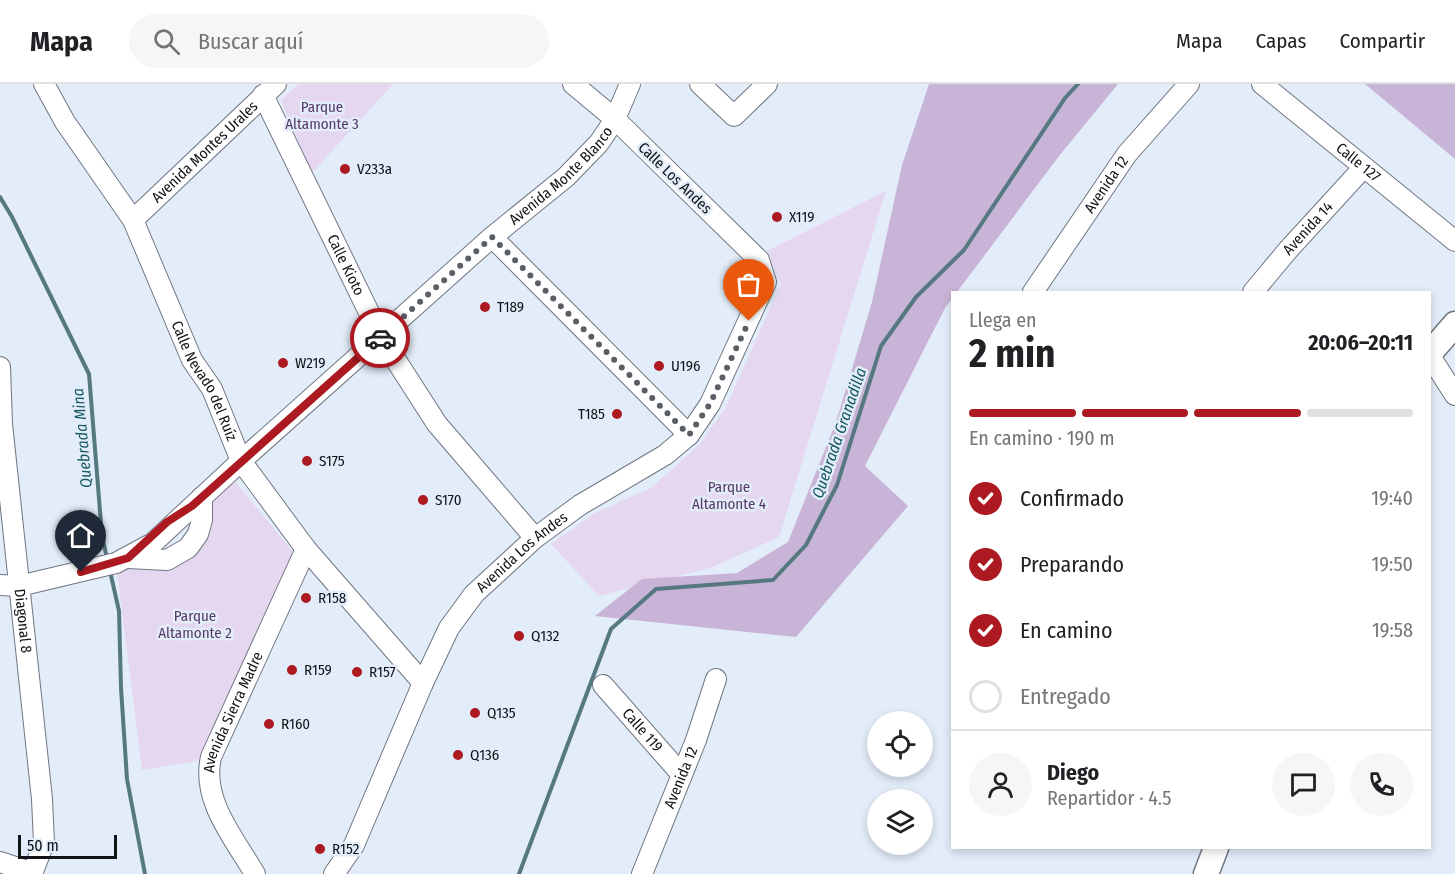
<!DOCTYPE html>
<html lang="es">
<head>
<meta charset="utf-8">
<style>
	body { margin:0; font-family:"Fira Sans Condensed",sans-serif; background:#f6f6f6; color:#202124; height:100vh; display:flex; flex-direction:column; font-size:22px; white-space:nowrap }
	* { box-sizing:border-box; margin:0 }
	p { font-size:20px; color:#757577 }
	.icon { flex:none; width:33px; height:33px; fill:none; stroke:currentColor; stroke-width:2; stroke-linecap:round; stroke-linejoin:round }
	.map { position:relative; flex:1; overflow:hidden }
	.sheet { position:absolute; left:951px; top:207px; width:480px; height:558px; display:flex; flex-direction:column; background:#fff; border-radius:0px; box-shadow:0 3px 9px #0003 }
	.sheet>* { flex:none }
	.fabs { position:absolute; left:867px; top:627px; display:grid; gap:12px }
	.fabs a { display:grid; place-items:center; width:66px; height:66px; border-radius:50%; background:#fff; box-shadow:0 3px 9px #0003; font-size:30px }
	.scale { position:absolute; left:18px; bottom:15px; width:99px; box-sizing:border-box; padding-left:6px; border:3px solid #101317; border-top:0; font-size:16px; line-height:21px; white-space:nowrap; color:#101317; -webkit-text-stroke:4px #e3ecf9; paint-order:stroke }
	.pin { position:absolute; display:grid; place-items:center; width:51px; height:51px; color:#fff; margin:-62px -26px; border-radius:50% 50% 50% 0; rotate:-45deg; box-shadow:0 0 6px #0007 }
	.pin .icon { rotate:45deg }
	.courier { position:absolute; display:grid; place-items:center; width:60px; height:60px; margin:-30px; border:4px solid #ac1920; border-radius:50%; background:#fff; color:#222; box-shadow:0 2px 8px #0007 }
	.overview em { font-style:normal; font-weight:700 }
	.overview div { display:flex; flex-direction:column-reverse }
	.overview { display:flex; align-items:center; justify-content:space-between; height:102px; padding:0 18px }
	h1 { font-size:39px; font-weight:700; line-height:45px }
	.bar { display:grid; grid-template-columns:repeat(4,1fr); gap:9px 6px; align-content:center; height:72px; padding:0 18px }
	.bar i { height:8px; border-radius:4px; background:#e0e0e0 }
	.bar .active { background:#ac1920 }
	.bar p { grid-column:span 4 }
	.line { display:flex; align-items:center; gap:15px; padding:0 18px; border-top:2px solid #e0e0e0 }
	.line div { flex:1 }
	.round { display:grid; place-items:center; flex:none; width:63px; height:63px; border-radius:32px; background:#f6f6f6 }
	ol { padding:0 18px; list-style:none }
	li { display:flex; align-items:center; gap:18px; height:66px }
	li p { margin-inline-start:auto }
	li .icon { padding:6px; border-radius:50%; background:#ac1920; color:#fff; stroke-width:4 }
	li:last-child { color:#757577 }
	li i { width:33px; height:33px; border:3px solid #e0e0e0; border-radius:50% }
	header { display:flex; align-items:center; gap:36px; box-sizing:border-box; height:84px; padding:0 30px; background:#fff; border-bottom:2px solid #e0e0e0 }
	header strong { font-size:28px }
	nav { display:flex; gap:33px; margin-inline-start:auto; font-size:21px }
	.search { width:420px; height:54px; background:#f6f6f6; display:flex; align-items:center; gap:15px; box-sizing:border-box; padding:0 21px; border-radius:33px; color:#757577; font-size:22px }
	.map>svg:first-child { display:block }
	.green { fill:#e5d7f0 }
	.forest { fill:#c8b4d7 }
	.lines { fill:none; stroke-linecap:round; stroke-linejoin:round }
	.stream { stroke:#56787f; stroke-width:4 }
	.minor-casing { stroke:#6f7682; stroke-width:22 }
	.major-casing { stroke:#6f7682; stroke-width:27 }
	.minor { stroke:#fff; stroke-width:20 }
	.major { stroke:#fff; stroke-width:24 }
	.done { stroke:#5a5f66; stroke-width:6; stroke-dasharray:0 10.8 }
	.route { stroke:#ac1920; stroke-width:8 }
	.poi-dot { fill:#ac1920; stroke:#e3ecf9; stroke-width:2 }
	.labels { text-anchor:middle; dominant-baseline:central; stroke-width:5; stroke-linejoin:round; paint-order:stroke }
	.park-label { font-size:15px; fill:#553a68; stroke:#e3ecf9 }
	.street-label { font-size:15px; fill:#101317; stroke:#e3ecf9 }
	.poi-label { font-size:15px; fill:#101317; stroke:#e3ecf9; text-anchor:start }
	.water-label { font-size:16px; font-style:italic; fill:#155862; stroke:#e3ecf9 }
</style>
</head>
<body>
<header>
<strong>Mapa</strong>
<div class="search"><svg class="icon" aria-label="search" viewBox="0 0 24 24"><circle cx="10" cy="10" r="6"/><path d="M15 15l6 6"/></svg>Buscar aquí</div>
<nav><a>Mapa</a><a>Capas</a><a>Compartir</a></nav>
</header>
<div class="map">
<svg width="1455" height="790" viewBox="0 0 1455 790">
	<rect width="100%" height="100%" fill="#e3ecf9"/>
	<path class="green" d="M299 0H393L311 90 281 16Z
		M886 107 779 453 710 484 599 512 551 460 595 429 651 404 698 362 725 325 781 200 767 167Z
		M233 395 302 479 228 637 197 677 142 686 116 479 185 466 203 423Z"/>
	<path class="forest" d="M929 0H1118L1059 72 957 208H952V214L945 224 865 382 908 422 796 553 595 532 642 495 737 489 788 458 836 338 872 218 902 81Z
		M1365 0H1455V75Z"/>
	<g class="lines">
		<path class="stream" d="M0 113 12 133 89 290 102 452 107 474
			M110 487 119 527 121 604 127 695 145 790
			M519 790 611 545 656 505 773 496 806 461 837 401 881 262 916 213 964 166 1065 14 1078 0"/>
		<defs>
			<g id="minor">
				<path id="s1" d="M44 0 65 38 133 136 192 276 212 305 241 377 306 465 423 599"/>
				<path d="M700 0 734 32 767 0"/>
				<path id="s2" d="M1262 0 1455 157"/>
				<path id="s3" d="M263 11 381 253 437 340 535 454"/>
				<path id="s4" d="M133 136 276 0"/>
				<path d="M492 153 689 351"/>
				<path id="s5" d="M1033 208 1127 70 1189 0"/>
				<path id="s6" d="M1253 208 1288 166 1364 83"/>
				<path d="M1430 272 1455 311"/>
				<path id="s7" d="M0 283 2 340 42 715 44 759 32 790"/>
				<path d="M128 474 167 476 188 464 198 450 202 436V413"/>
				<path id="s8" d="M0 501 19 502 116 479 153 459 241 377 492 153 566 93 599 59 615 35 630 0"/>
				<path id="s9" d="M603 601 682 691"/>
				<path d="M0 778 33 789"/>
				<path id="s10" d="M255 790C234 754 201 716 211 673L306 465"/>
				<path id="s11" d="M334 790 354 761 423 599 449 544 474 510 535 454 580 421 665 371 689 351 710 320 766 198 759 176 615 35 573 0"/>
				<path id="s12" d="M642 790 696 656 716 595"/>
			</g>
			<path id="major" d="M1430 269 1455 240
				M1206 790 1216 764"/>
		</defs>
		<use href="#minor" class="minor-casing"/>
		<use href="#major" class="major-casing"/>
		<use href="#minor" class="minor"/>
		<use href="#major" class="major"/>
	</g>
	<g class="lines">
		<path class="done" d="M380 254 492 153 689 351 710 320 749 237"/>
		<path class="route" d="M81 488 128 474 167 438 192 422 380 254"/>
	</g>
	<g class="poi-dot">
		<circle cx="345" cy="85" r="6"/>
		<circle cx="777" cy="133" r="6"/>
		<circle cx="485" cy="223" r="6"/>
		<circle cx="283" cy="279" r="6"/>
		<circle cx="659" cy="282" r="6"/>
		<circle cx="617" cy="330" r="6"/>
		<circle cx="307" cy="377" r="6"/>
		<circle cx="423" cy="416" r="6"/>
		<circle cx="306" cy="514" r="6"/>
		<circle cx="519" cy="552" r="6"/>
		<circle cx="292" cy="586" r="6"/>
		<circle cx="357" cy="588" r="6"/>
		<circle cx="475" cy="629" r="6"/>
		<circle cx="269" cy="640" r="6"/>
		<circle cx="458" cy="671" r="6"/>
		<circle cx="320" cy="765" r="6"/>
	</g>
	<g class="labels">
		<g class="park-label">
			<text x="322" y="23">Parque<tspan x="322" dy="17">Altamonte 3</tspan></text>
			<text x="729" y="403">Parque<tspan x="729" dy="17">Altamonte 4</tspan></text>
			<text x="195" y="532">Parque<tspan x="195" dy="17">Altamonte 2</tspan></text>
		</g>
		<g class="street-label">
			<text stroke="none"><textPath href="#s4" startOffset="99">Avenida Montes Urales</textPath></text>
			<text stroke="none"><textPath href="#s2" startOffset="124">Calle 127</textPath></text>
			<text stroke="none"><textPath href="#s8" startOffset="710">Avenida Monte Blanco</textPath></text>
			<text transform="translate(675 94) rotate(44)">Calle Los Andes</text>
			<text stroke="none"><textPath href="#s5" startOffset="130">Avenida 12</textPath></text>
			<text stroke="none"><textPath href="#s6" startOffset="84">Avenida 14</textPath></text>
			<text stroke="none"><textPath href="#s3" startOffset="189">Calle Kioto</textPath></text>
			<text stroke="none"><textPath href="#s1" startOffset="339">Calle Nevado del Ruíz</textPath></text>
			<text stroke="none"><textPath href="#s11" startOffset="378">Avenida Los Andes</textPath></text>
			<text stroke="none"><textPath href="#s7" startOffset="255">Diagonal 8</textPath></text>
			<text stroke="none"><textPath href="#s10" startOffset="178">Avenida Sierra Madre</textPath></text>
			<text stroke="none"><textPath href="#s9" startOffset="60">Calle 119</textPath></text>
			<text stroke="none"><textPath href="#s12" startOffset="104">Avenida 12</textPath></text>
		</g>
		<g class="poi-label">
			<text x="357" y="85">V233a</text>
			<text x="789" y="133">X119</text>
			<text x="497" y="223">T189</text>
			<text x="295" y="279">W219</text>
			<text x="671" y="282">U196</text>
			<text x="605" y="330" text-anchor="end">T185</text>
			<text x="319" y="377">S175</text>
			<text x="435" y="416">S170</text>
			<text x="318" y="514">R158</text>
			<text x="531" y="552">Q132</text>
			<text x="304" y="586">R159</text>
			<text x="369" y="588">R157</text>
			<text x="487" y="629">Q135</text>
			<text x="281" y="640">R160</text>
			<text x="470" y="671">Q136</text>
			<text x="332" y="765">R152</text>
		</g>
		<g class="water-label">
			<text transform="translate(839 349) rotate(-71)">Quebrada Granadilla</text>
			<text transform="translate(82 354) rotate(-95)">Quebrada Mina</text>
		</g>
	</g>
</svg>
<div class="fabs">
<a><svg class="icon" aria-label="locate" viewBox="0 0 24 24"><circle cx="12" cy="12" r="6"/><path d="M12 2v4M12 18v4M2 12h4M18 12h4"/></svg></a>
<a><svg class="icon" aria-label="layers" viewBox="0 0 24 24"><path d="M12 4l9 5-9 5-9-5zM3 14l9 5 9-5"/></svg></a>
</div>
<div class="scale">50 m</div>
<div class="pin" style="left:749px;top:237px;background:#ea580c"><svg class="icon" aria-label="bag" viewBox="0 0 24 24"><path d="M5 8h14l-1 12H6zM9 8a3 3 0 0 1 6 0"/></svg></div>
<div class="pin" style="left:81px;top:488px;background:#1f2937"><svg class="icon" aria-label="home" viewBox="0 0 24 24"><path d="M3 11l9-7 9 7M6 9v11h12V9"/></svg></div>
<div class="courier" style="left:380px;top:254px"><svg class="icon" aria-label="car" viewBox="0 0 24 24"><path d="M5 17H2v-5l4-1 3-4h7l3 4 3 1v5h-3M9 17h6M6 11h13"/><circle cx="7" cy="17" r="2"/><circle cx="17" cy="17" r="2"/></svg></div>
<section class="sheet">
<div class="overview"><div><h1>2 min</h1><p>Llega en</p></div><em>20:06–20:11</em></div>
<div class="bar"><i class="active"></i><i class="active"></i><i class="active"></i><i></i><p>En camino · 190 m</p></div>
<ol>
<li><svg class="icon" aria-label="check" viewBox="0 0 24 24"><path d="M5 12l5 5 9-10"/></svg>Confirmado<p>19:40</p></li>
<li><svg class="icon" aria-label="check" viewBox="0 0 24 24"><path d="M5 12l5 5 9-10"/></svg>Preparando<p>19:50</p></li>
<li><svg class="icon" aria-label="check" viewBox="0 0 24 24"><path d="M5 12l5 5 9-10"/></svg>En camino<p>19:58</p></li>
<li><i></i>Entregado</li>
</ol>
<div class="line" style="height:108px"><a class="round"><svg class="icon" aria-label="person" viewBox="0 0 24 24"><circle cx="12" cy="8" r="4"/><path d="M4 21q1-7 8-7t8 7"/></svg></a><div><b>Diego</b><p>Repartidor · 4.5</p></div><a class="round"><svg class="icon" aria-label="chat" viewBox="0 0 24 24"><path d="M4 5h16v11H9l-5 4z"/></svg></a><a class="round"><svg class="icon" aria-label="phone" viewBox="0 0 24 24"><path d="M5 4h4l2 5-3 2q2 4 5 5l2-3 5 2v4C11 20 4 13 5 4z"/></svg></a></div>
</section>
</div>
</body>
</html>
